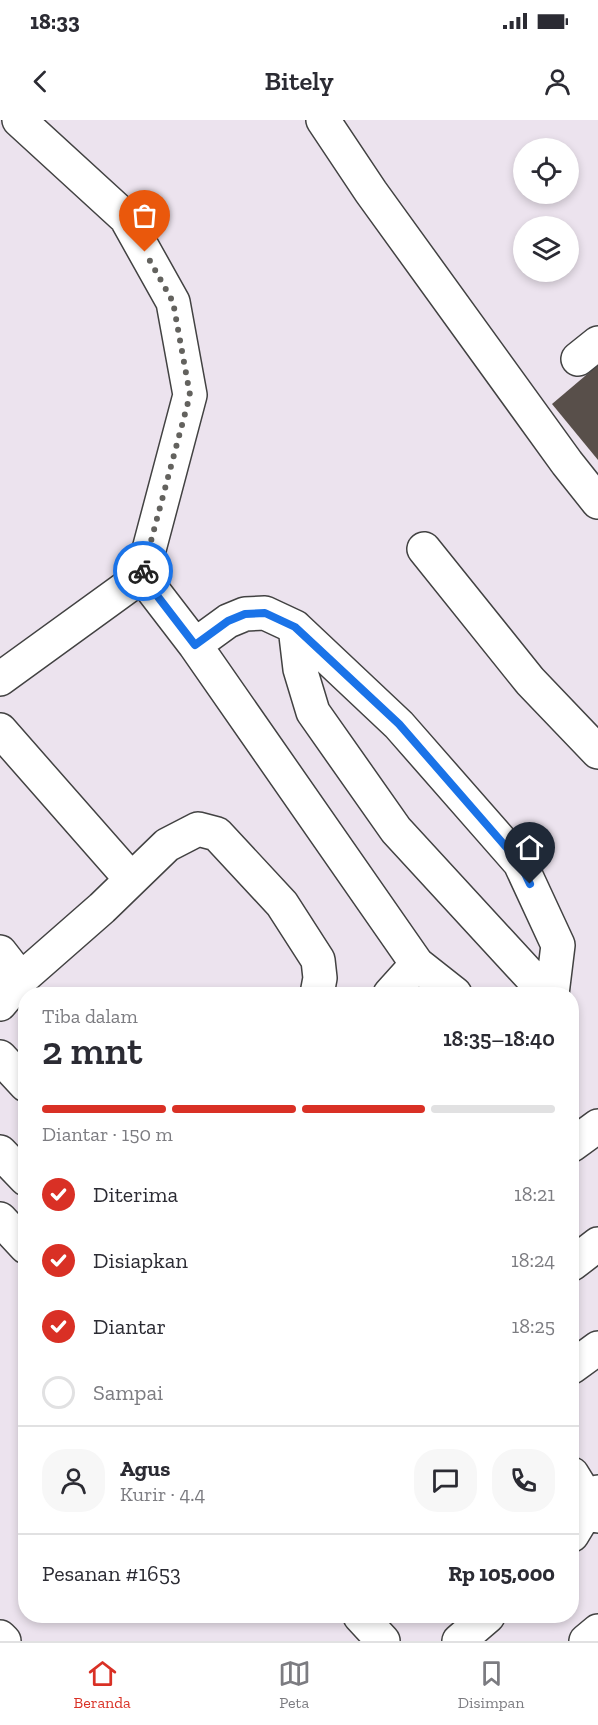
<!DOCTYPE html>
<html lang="id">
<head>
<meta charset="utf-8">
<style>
	body { margin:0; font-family:"Zilla Slab",serif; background:#f7f7f7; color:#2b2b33; height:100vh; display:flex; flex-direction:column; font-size:22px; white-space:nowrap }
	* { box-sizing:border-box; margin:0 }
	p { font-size:20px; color:#7c7c81 }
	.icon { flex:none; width:33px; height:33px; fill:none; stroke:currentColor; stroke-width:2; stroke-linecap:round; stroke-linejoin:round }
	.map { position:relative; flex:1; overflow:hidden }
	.details { position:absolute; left:18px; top:867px; width:561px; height:636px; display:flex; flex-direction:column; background:#fff; border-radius:24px; box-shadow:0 3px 9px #0003 }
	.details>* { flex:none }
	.fabs { position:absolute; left:513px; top:18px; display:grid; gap:12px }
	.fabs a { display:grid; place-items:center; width:66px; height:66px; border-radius:50%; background:#fff; box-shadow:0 3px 9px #0003; font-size:30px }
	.pin { position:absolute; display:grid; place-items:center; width:51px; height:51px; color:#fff; margin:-62px -26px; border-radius:50% 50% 50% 0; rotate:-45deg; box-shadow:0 0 6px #0007 }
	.pin .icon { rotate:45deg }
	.courier { position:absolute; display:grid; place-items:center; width:60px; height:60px; margin:-30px; border:4px solid #1a73e8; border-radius:50%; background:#fff; color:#222; box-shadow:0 2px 8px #0007 }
	.headline em { font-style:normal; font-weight:600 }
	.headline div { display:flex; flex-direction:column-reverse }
	.headline { display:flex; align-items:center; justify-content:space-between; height:102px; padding:0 24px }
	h1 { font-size:39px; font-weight:600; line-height:45px }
	.bar { display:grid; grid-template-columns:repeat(4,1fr); gap:9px 6px; align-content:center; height:72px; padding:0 24px }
	.bar i { height:8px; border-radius:4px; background:#e1e1e2 }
	.bar .selected { background:#d93025 }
	.bar p { grid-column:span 4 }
	.line { display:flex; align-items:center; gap:15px; padding:0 24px; border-top:2px solid #e1e1e2 }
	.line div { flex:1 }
	.round { display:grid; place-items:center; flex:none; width:63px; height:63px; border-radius:24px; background:#f7f7f7 }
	ol { padding:0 24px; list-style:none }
	li { display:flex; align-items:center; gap:18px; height:66px }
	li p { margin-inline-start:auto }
	li .icon { padding:6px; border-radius:50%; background:#d93025; color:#fff; stroke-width:4 }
	li:last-child { color:#7c7c81 }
	li i { width:33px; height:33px; border:3px solid #e1e1e2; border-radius:50% }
	.status { display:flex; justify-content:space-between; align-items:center; height:42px; padding:0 30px; background:#fff; direction:ltr }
	.status svg { height:16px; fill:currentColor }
	header { display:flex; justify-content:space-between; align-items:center; height:78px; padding:0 24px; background:#fff; font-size:27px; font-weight:600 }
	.dock { display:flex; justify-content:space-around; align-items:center; height:84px; border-top:2px solid #e1e1e2; background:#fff; font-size:16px; color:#7c7c81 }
	.dock a { display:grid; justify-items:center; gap:3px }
	.dock .selected { color:#d93025 }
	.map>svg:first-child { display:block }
	.industrial { fill:#ece3ee; fill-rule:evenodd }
	.building { fill:#584f4a }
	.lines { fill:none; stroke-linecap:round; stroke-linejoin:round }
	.minor-casing { stroke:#424242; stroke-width:36 }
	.minor { stroke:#fff; stroke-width:33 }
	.done { stroke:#63625e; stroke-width:6; stroke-dasharray:0 10.8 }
	.route { stroke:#1a73e8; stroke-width:8 }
</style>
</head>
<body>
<div class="status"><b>18:33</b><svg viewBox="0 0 49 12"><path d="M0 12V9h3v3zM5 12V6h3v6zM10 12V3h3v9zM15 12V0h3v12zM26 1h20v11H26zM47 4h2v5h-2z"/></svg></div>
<header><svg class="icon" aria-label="back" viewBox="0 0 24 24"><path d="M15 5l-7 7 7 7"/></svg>Bitely<svg class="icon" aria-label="person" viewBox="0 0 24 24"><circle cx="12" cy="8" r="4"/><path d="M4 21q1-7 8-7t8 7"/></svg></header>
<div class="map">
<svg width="598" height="1521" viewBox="0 0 598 1521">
	<rect width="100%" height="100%" fill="#fffcf0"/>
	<path class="industrial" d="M0 0H598V1521H0ZM524 28H568V74H524ZM524 106H568V152H524ZM26 874H572V1496H26Z"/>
	<path class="building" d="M598 245V340L552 284Z"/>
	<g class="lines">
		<defs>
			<path id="minor" d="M323 0 371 72 567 343 598 382
				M578 239 598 223
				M424 429 530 561 598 632
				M142 456 195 525 417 844 455 874
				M295 507 300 549 313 592 396 710 547 874
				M195 525 228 501 245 494 265 493 295 507 399 605 520 743 558 825 552 874
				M0 559 142 456 190 275 173 182 126 98 19 0
				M0 610 131 759
				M0 832 21 859
				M390 874 417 844
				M0 884 21 859 102 788 167 725 198 709 217 714 282 784 318 840 320 858 317 874
				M0 937 26 965
				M572 1025 598 1006
				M0 1032 26 1059
				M0 1099 26 1127
				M572 1144 598 1124
				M572 1247 598 1228
				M572 1354 598 1396
				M572 1415 598 1372
				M360 1496 383 1521
				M0 1517 4 1521
				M459 1521 488 1496
				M586 1521 598 1511"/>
		</defs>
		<use href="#minor" class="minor-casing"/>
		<use href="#minor" class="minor"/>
	</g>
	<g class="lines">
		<path class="done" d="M143 451 190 275 173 182 145 132"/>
		<path class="route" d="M143 451 142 456 195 525 228 501 245 494 265 493 295 507 399 604 520 743 530 764"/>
	</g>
</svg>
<div class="fabs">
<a><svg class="icon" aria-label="locate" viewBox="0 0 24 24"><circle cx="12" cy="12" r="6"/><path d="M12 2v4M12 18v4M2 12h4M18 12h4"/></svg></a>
<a><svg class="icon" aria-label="layers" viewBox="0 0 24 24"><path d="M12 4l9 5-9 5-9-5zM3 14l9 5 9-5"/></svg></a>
</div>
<div class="pin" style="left:145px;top:132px;background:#ea580c"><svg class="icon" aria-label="bag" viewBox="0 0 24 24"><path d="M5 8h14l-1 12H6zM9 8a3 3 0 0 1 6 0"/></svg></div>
<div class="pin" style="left:530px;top:764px;background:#1f2937"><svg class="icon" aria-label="home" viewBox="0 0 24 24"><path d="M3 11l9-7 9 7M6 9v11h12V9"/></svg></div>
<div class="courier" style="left:143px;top:451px"><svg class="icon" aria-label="bike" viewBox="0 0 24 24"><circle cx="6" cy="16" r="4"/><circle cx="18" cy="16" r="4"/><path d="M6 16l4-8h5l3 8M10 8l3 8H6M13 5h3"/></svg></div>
<section class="details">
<div class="headline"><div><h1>2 mnt</h1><p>Tiba dalam</p></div><em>18:35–18:40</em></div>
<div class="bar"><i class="selected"></i><i class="selected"></i><i class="selected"></i><i></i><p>Diantar · 150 m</p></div>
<ol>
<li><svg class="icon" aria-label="check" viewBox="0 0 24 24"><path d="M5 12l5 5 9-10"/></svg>Diterima<p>18:21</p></li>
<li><svg class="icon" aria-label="check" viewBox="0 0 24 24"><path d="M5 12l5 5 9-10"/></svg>Disiapkan<p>18:24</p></li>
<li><svg class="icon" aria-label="check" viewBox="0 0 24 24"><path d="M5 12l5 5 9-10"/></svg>Diantar<p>18:25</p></li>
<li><i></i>Sampai</li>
</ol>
<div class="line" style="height:108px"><a class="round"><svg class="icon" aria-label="person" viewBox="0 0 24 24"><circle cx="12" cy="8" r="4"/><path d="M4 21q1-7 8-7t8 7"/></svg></a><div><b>Agus</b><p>Kurir · 4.4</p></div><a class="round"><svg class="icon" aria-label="chat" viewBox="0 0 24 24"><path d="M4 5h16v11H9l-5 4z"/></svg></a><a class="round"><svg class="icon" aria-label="phone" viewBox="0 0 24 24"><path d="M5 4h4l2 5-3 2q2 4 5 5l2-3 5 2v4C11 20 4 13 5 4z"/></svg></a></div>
<div class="line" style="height:78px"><div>Pesanan #1653</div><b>Rp 105,000</b></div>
</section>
</div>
<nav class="dock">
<a class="selected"><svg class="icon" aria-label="home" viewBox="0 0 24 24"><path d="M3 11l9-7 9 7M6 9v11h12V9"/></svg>Beranda</a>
<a><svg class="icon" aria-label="map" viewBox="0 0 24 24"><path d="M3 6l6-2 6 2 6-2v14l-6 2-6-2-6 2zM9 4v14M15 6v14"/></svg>Peta</a>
<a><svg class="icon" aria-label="saved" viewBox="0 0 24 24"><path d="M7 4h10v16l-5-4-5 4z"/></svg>Disimpan</a>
</nav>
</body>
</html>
